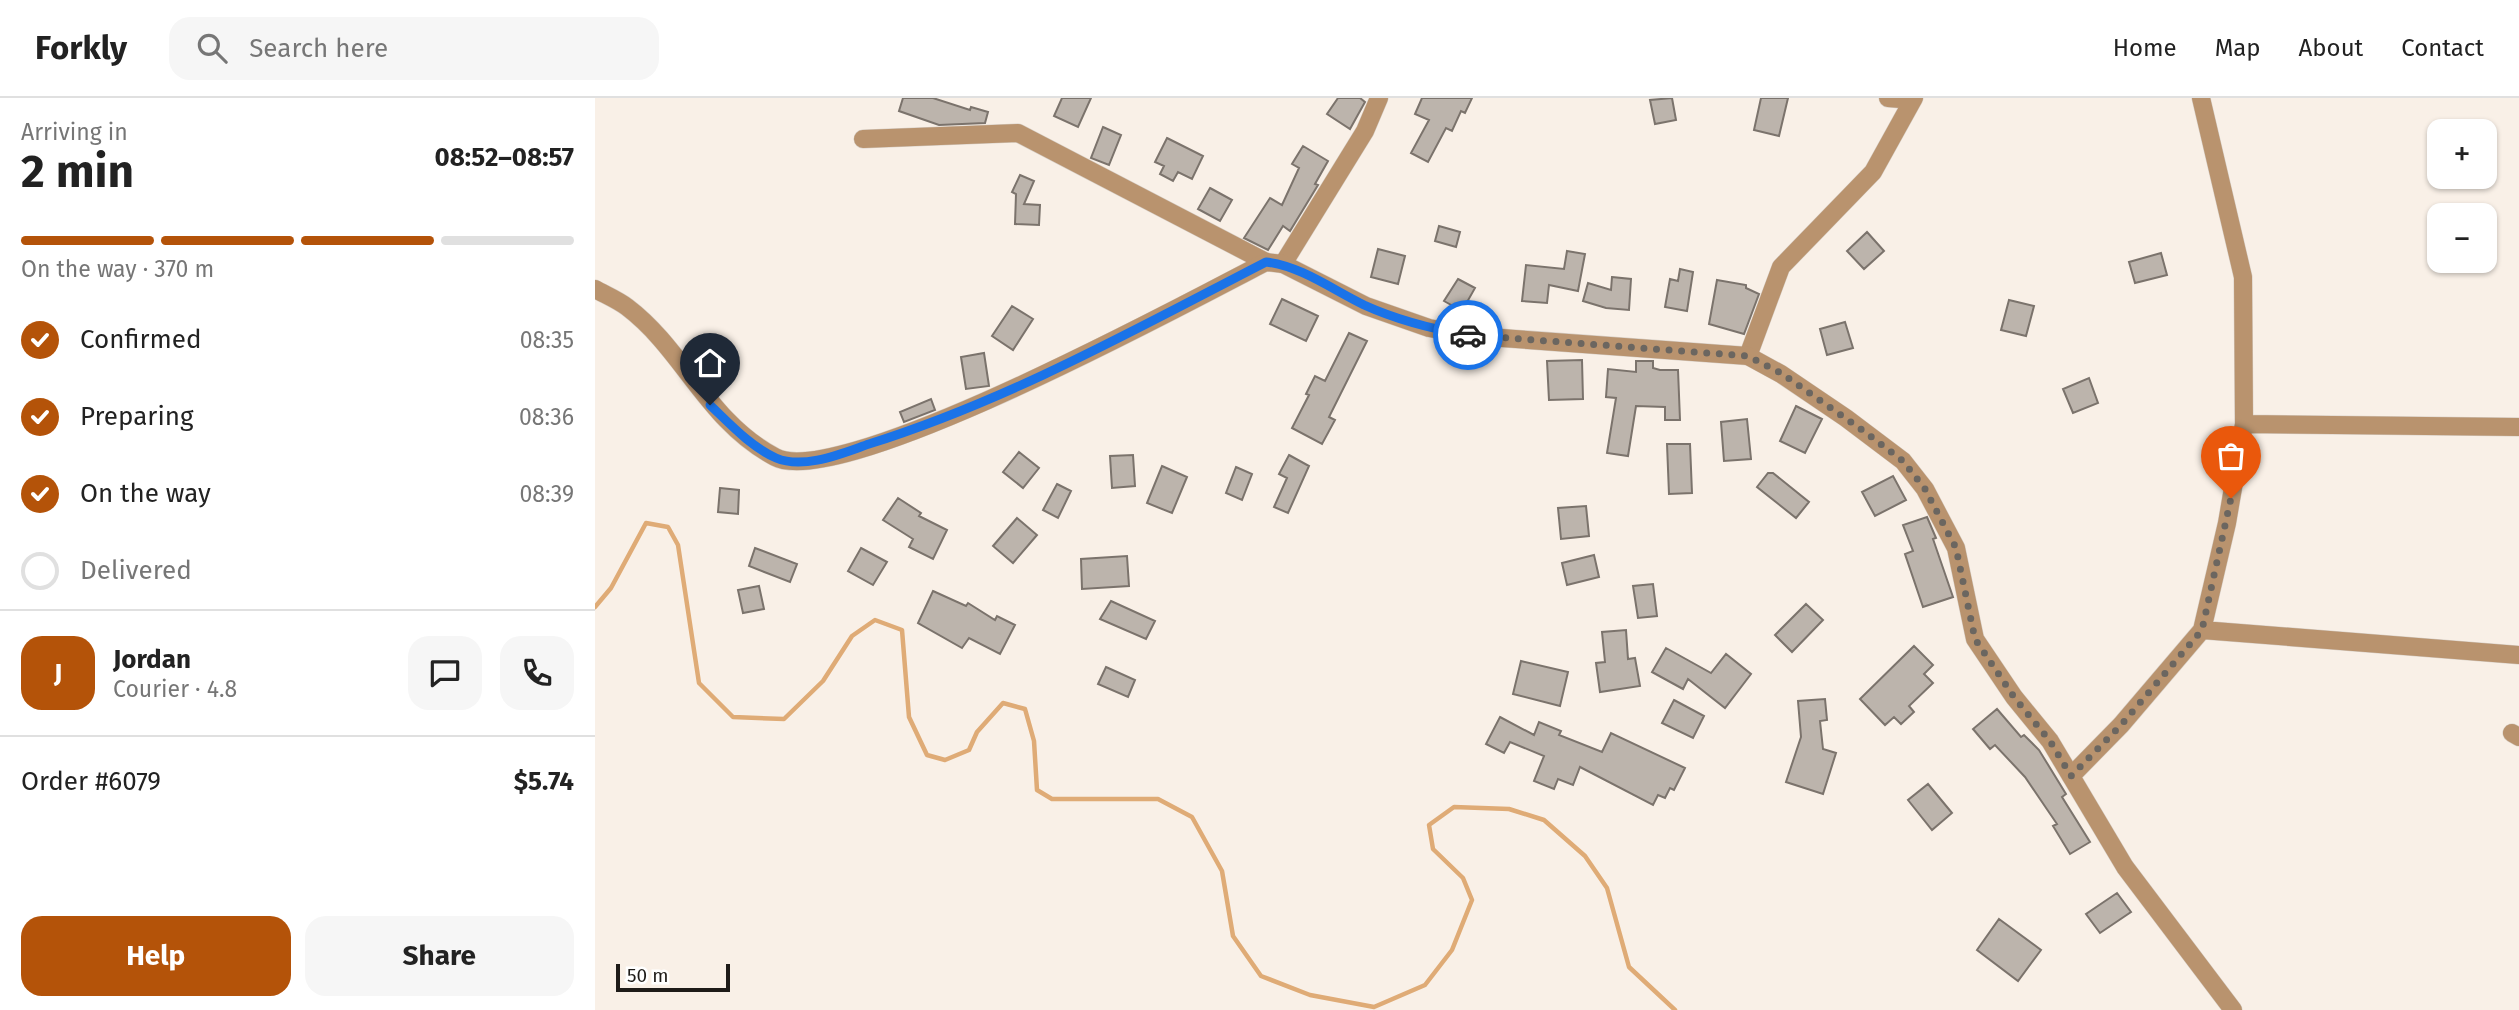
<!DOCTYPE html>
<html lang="en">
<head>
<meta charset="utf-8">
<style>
	body { margin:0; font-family:"Fira Sans",sans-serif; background:#f6f6f6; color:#222; height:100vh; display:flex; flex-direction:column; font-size:26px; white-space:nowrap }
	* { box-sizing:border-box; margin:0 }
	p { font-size:23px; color:#767676 }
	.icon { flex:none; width:38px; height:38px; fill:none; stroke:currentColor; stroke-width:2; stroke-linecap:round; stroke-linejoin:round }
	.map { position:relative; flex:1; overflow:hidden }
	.side { display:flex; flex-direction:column; background:#fff; width:595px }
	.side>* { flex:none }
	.tools { position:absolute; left:1832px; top:21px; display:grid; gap:14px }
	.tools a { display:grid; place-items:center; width:70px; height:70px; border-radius:14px; background:#fff; box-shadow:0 2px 5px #0004; font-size:35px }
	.scale { position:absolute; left:21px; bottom:18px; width:114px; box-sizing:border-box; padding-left:7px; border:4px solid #1e1b18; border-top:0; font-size:19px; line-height:24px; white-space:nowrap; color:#1e1b18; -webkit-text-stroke:5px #fff; paint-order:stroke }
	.pin { position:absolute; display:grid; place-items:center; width:60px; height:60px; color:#fff; margin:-72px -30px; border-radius:50% 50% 50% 0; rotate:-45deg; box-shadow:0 0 7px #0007 }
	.pin .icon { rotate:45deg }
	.courier { position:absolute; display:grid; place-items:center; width:70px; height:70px; margin:-35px; border:5px solid #1a73e8; border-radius:50%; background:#fff; color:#222; box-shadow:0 2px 9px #0007 }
	.head em { font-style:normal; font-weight:700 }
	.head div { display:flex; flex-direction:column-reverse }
	.head { display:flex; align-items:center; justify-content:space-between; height:119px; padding:0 21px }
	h1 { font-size:46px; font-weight:700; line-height:52px }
	.bar { display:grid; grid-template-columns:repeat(4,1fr); gap:10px 7px; align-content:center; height:84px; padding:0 21px }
	.bar i { height:9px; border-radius:5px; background:#e0e0e0 }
	.bar .current { background:#b45309 }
	.bar p { grid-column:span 4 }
	.line { display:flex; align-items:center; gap:18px; padding:0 21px; border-top:2px solid #e0e0e0 }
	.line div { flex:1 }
	.round { display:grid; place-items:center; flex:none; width:74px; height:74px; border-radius:21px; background:#f6f6f6 }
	ol { padding:0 21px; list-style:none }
	li { display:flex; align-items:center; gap:21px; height:77px }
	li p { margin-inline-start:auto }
	li .icon { padding:7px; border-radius:50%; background:#b45309; color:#fff; stroke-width:4 }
	li:last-child { color:#767676 }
	li i { width:38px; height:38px; border:4px solid #e0e0e0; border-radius:50% }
	.cta { display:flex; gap:14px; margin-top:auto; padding:14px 21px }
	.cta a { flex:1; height:80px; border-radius:21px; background:#b45309; color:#fff; font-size:28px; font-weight:700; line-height:80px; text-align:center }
	.cta a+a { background:#f6f6f6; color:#222 }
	header { display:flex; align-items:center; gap:42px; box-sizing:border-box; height:98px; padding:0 35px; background:#fff; border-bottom:2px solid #e0e0e0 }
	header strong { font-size:33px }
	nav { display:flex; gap:38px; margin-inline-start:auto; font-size:24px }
	.search { width:490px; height:63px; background:#f6f6f6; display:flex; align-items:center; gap:18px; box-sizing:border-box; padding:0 24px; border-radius:21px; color:#767676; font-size:26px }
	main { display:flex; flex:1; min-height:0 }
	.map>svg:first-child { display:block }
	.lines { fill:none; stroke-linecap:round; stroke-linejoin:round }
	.stream { stroke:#dfab76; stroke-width:4.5 }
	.building { fill:#bcb4ac; stroke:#7b736c; stroke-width:2 }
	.minor-casing { stroke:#d6cec6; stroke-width:19 }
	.tertiary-casing { stroke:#d6cec6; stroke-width:19 }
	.minor { stroke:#b9936e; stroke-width:18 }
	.tertiary { stroke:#b9936e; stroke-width:18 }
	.done { stroke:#6b6660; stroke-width:7; stroke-dasharray:0 12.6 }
	.route { stroke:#1a73e8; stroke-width:9 }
</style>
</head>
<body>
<header>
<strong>Forkly</strong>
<div class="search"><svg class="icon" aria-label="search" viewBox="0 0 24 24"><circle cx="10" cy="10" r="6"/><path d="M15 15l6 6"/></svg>Search here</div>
<nav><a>Home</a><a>Map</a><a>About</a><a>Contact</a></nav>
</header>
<main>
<section class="side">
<div class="head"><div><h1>2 min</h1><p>Arriving in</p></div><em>08:52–08:57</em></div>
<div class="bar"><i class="current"></i><i class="current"></i><i class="current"></i><i></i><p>On the way · 370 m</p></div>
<ol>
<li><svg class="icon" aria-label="check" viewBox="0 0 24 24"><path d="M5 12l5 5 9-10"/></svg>Confirmed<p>08:35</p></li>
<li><svg class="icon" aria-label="check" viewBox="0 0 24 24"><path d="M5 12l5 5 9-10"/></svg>Preparing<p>08:36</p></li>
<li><svg class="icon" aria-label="check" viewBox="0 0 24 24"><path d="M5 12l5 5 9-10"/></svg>On the way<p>08:39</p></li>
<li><i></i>Delivered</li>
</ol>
<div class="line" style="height:126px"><b class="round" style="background:#b45309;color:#fff">J</b><div><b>Jordan</b><p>Courier · 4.8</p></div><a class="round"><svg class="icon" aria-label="chat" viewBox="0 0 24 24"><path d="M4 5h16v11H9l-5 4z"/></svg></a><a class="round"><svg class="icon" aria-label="phone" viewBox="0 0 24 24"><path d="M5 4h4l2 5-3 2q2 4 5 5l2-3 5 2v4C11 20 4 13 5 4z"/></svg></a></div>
<div class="line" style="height:91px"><div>Order #6079</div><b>$5.74</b></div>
<div class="cta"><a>Help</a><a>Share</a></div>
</section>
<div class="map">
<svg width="1924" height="912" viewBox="0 0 1924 912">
	<rect width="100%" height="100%" fill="#f9f0e7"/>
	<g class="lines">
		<path class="stream" d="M0 509 16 490 51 425 73 429 83 447 104 585 138 619 189 621 228 583 257 538 280 522 307 532 314 619 332 657 350 662 374 652 382 634 408 605 430 611 439 643 442 692 457 701H563L597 719 627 773 638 838 666 878 715 897 779 909 830 887 857 852 877 802 868 780 838 751 834 727 859 709 914 711 949 722 990 758 1012 790 1034 869 1080 912"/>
	</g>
	<path class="building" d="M308 0H338L375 12 376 9 393 14 390 25 344 27 304 13Z
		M467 0H496L483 29 459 18Z
		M743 0H765L770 4 755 31 732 16Z
		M827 0H877L870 15 866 13 857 33 851 30 833 64 816 55 834 22 820 16Z
		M1077 0 1081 22 1060 26 1055 2Z
		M1166 0H1193L1184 38 1159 32Z
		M508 29 526 37 514 67 496 60Z
		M572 40 608 58 597 81 583 74 578 83 565 76 569 68 560 64Z
		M708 48 733 63 720 86 723 87 695 133 688 128 673 152 649 140 675 100 687 107 704 70 697 66Z
		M425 77 439 83 429 106 445 107 444 127 420 126 421 96 417 94Z
		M615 90 637 102 625 123 603 111Z
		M844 128 865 134 861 149 840 143Z
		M1272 134 1289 153 1269 171 1252 153Z
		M783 151 810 158 803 186 776 179Z
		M972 153 990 156 983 193 954 187 952 205 927 203 931 167 969 171Z
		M1566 155 1572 177 1540 185 1534 164Z
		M1085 171 1098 174 1092 213 1070 209 1075 181 1083 183Z
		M1017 179 1036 181 1034 212 1011 210 988 203 993 185 1016 192Z
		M863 181 880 190 867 213 849 203Z
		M1122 182 1151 187V190L1164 196 1149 236 1114 226Z
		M687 201 723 218 711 243 675 226Z
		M1414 202 1439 208 1431 238 1406 232Z
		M417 208 438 221 418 252 397 238Z
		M1250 224 1258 250 1232 257 1225 231Z
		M754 235 772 243 734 319 740 322 727 346 697 330 714 297 711 296 720 278 730 283Z
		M389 255 394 288 371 291 366 259Z
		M987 262 988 301 954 302 952 263Z
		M1041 263H1058V270L1065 272H1083L1085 322H1070V309L1041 308 1033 358 1012 355 1021 300 1011 299 1013 271 1041 274Z
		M1494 280 1503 305 1478 315 1468 291Z
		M336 301 340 312 309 324 305 314Z
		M1201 308 1227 321 1210 355 1185 343Z
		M1152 321 1156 361 1129 363 1126 324Z
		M1072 346H1095L1097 395 1074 396Z
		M424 354 444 370 428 390 408 374Z
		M538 357 540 388 517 390 515 358Z
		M694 357 714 368 693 415 679 409 692 380 684 376Z
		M567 368 592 379 577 415 552 405Z
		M641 369 657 376 647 402 631 395Z
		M1173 375H1178L1214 404 1201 420 1162 389Z
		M1298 378 1311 402 1280 418 1267 394Z
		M462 386 476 393 463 420 448 412Z
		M125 390 144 392 143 416 123 414Z
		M303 400 326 415 324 418 352 432 338 461 314 449 318 441 288 422Z
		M991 408 994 438 966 441 963 410Z
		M1332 419 1341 440 1338 441 1358 499 1328 509 1310 456 1318 453 1308 427Z
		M422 420 442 437 418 465 398 448Z
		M160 450 202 466 195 484 154 468Z
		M266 450 292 464 278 487 253 473Z
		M999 457 1004 479 972 487 967 465Z
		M532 458 534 488 487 491 486 461Z
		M1058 486 1062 518 1043 520 1038 488Z
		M164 488 169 511 148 515 143 492Z
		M338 493 371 508 373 505 400 522 402 518 420 527 405 556 374 540 367 550 323 525Z
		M516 503 560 523 551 541 505 521Z
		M1211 506 1228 522 1197 554 1180 537Z
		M1031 532 1033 561 1040 560 1045 588 1005 594 1001 565 1010 564 1007 534Z
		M1319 548 1338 567 1329 576 1338 585 1314 608 1319 614 1306 626 1299 619 1290 627 1265 601Z
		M1071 550 1116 575 1131 556 1156 576 1130 610 1093 581 1088 591 1057 574Z
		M926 563 973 574 965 608 918 596Z
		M511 569 540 582 533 599 503 586Z
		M1230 601 1232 622 1225 623 1228 651 1241 655 1228 696 1191 684 1206 639 1203 603Z
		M1079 602 1109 618 1098 640 1067 625Z
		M1402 611 1426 639 1429 637 1444 652 1471 696 1467 699 1495 744 1475 756 1458 728 1462 726 1430 679 1400 647 1395 651 1378 631Z
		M905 619 939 637 944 624 966 633 964 637 1007 654 1016 635 1090 670 1079 692 1075 690 1070 700 1063 697 1058 707 985 669 978 687 963 681 959 691 939 683 949 658 915 644 909 655 891 646Z
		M1333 686 1357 715 1337 732 1313 702Z
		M1522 795 1536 814 1505 835 1491 816Z
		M1404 821 1446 852 1423 883 1382 852Z"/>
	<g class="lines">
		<defs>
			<path id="minor" d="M1293 0 1318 2
				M1606 0 1648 179 1649 326 1632 425 1607 532
				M268 41 423 35 671 164
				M688 166 770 33 784 0
				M1153 258 1186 169 1278 74 1319 0
				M1649 326 1924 329
				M1917 635 1924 639
				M1476 678 1526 627 1607 532 1924 557"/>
			<path id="tertiary" d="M0 191C11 197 23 202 32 209 89 252 112 323 180 359 245 394 597 202 671 164L688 166 771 208 834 230 879 238 1153 258 1186 276 1251 320 1308 363 1330 391 1361 450 1380 541 1419 599 1455 643 1530 769 1638 912"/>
		</defs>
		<use href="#minor" class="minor-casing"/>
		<use href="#tertiary" class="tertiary-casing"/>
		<use href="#minor" class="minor"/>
		<use href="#tertiary" class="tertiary"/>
	</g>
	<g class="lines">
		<path class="done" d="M873 237 1153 258 1186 275 1270 334 1308 363 1330 391 1361 450 1380 541 1419 599 1455 643 1476 678 1526 627 1607 532 1636 400"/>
		<path class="route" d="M115 307C134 325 156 349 181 360 209 372 248 355 274 346 414 302 541 231 671 164 706 168 738 192 769 207 802 222 837 231 873 237"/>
	</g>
</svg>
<div class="tools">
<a>+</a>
<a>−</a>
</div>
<div class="scale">50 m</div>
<div class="pin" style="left:1636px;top:400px;background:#ea580c"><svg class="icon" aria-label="bag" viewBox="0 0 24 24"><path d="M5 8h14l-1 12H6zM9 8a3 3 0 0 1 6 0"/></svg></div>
<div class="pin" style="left:115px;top:307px;background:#1f2937"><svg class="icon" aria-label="home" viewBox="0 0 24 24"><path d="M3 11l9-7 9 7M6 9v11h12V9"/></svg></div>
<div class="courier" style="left:873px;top:237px"><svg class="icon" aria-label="car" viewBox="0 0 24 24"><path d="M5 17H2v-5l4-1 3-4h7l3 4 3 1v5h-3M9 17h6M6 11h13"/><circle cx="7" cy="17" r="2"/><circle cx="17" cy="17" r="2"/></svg></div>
</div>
</main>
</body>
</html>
